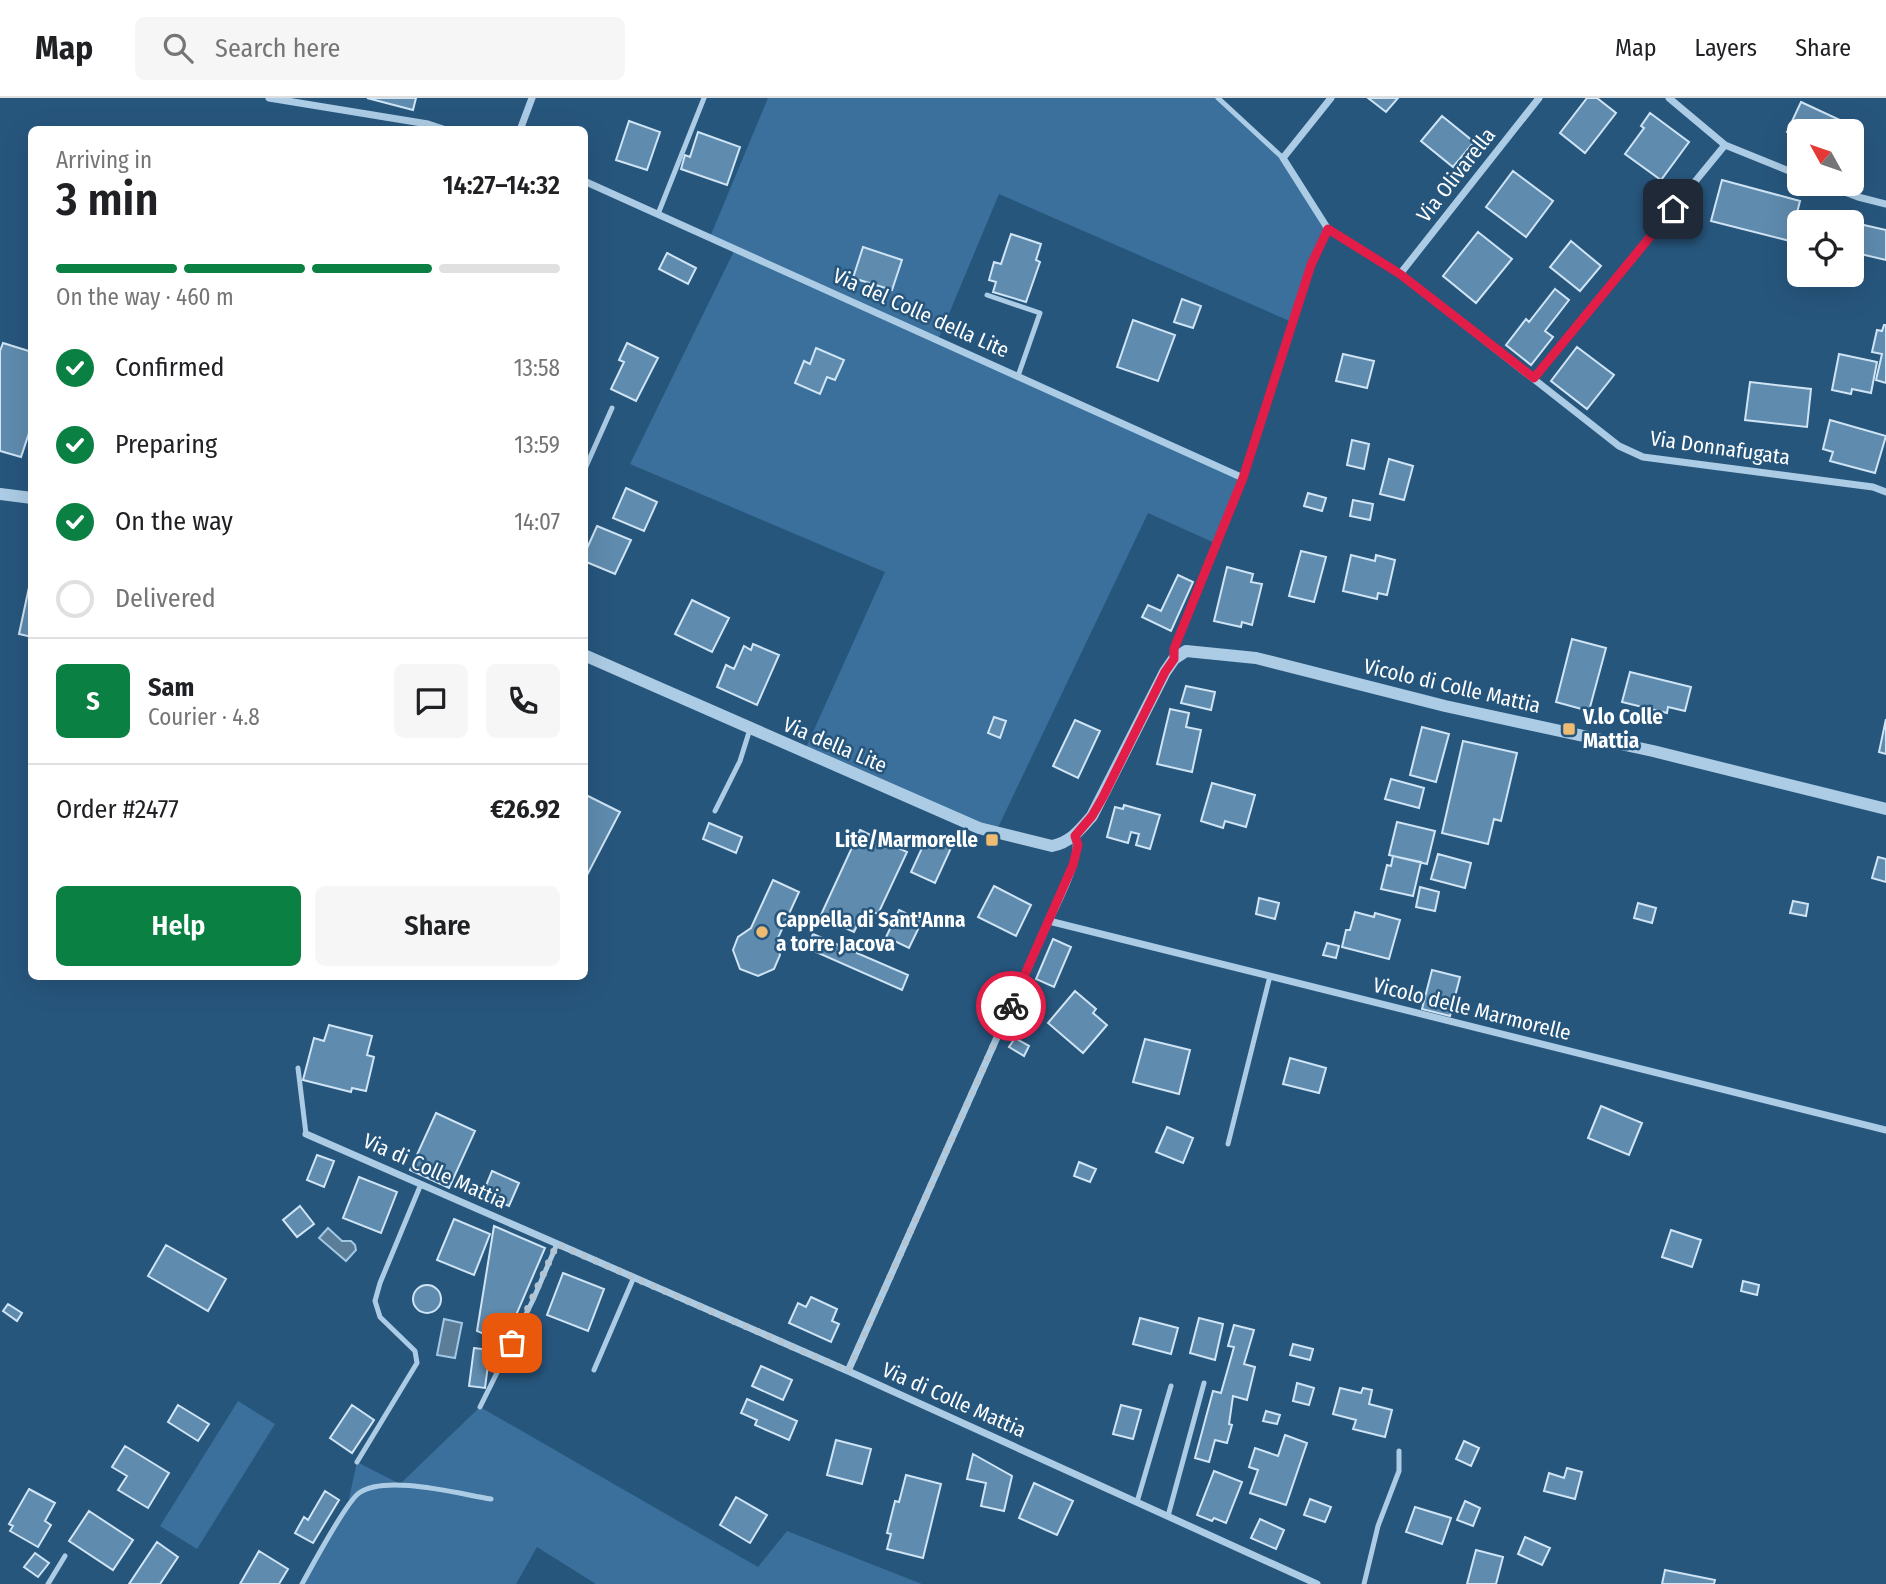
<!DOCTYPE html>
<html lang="en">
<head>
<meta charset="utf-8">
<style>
	body { margin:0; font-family:"Fira Sans Condensed",sans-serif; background:#f6f6f6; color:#202124; height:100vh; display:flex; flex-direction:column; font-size:26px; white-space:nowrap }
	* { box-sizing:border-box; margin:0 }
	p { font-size:23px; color:#757577 }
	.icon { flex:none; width:38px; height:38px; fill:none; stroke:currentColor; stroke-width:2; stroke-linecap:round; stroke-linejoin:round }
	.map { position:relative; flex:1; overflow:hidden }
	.drawer { position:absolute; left:28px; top:28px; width:560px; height:854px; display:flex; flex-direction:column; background:#fff; border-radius:10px; box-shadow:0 7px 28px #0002 }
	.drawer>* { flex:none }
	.needle { width:46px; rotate:310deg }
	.fabs { position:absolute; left:1787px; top:21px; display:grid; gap:14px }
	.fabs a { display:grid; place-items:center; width:77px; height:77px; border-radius:10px; background:#fff; box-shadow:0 7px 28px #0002; font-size:35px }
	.pin { position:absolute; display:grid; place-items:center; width:60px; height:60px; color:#fff; margin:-30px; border-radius:14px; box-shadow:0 4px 10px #0006 }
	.courier { position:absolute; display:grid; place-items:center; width:70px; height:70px; margin:-35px; border:5px solid #e11d48; border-radius:50%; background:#fff; color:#222; box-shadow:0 2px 9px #0007 }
	.summary em { font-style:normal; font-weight:600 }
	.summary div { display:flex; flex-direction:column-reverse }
	.summary { display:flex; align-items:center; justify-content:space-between; height:119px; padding:0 28px }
	h1 { font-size:46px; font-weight:600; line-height:52px }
	.bar { display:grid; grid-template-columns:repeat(4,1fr); gap:10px 7px; align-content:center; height:84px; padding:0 28px }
	.bar i { height:9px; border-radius:5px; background:#e0e0e0 }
	.bar .current { background:#0b8043 }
	.bar p { grid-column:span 4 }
	.line { display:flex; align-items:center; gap:18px; padding:0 28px; border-top:2px solid #e0e0e0 }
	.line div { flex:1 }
	.round { display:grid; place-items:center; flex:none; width:74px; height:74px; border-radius:10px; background:#f6f6f6 }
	ol { padding:0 28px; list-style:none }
	li { display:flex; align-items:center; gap:21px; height:77px }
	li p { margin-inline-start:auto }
	li .icon { padding:7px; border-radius:50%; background:#0b8043; color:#fff; stroke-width:4 }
	li:last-child { color:#757577 }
	li i { width:38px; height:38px; border:4px solid #e0e0e0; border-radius:50% }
	.action { display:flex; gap:14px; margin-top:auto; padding:14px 28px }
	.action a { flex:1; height:80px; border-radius:10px; background:#0b8043; color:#fff; font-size:28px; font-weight:600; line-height:80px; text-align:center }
	.action a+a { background:#f6f6f6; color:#202124 }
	header { display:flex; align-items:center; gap:42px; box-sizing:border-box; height:98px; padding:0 35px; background:#fff; border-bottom:2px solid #e0e0e0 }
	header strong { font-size:33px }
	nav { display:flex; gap:38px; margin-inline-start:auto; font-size:24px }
	.search { width:490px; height:63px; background:#f6f6f6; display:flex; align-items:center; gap:18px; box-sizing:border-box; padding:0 24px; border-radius:10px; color:#757577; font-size:26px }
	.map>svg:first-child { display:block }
	.green { fill:#3a709b }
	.water { fill:#5b7d98; stroke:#a1c8e5; stroke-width:2 }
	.building { fill:#5f8bae; stroke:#cfe4f4; stroke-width:2 }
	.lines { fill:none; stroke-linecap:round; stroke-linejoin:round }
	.service { stroke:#accce5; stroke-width:5 }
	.minor { stroke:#accce5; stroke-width:7 }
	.tertiary { stroke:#accce5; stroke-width:12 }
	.done { stroke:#b3c4d2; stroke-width:7; stroke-dasharray:0 12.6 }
	.route { stroke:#e11d48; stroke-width:9 }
	.poi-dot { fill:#edbc72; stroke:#27567d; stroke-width:2.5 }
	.labels { text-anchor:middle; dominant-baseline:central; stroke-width:5; stroke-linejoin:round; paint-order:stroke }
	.street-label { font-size:21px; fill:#fff; stroke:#27567d }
	.poi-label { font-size:21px; font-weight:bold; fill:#fff; stroke:#27567d; text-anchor:start }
</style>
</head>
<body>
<header>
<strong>Map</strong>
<div class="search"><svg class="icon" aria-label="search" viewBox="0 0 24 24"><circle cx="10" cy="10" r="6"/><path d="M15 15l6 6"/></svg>Search here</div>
<nav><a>Map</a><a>Layers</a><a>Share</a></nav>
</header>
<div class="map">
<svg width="1886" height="1486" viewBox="0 0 1886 1486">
	<rect width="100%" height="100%" fill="#27567d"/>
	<path class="green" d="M768 0H1218L1283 60 1328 131 1292 224 999 96 938 242 1243 380 1217 446 1148 415 992 742 804 654 885 474 630 366 735 151 710 139Z
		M238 1303 275 1326 197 1451 160 1428Z
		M480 1309 758 1469 787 1433 922 1486H596L537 1449 516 1486H302L347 1410 357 1364 400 1386Z"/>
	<path class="water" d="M328 1130 342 1143H351L355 1147 356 1152 346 1163 319 1140Z
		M444 1221 462 1225 455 1260 437 1257Z"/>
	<path class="building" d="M367 0H416L413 12Z
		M1368 0H1398L1386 14Z
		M1587 0H1597L1616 15 1585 55 1560 35Z
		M1801 4 1842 23 1837 33H1799V39L1787 34Z
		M1650 15 1689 44 1661 82 1625 56 1644 30 1641 28Z
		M1442 18 1474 44 1453 69 1421 43Z
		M629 23 660 34 647 72 616 62Z
		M698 34 740 49 727 87 681 71 685 57 690 59Z
		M1513 73 1553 103 1526 139 1486 109Z
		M1722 82 1800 103 1790 143 1711 123Z
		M1855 125 1886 132V162L1852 154Z
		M1478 134 1512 161 1476 205 1443 178Z
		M1011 136 1041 146 1036 162 1040 164 1026 204 993 194 996 184 989 182 994 164 1001 166Z
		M1571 143 1601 168 1580 193 1550 169Z
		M863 149 902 162 892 192 853 180Z
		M667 155 696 170 688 186 659 171Z
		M1555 191 1569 202 1545 233 1553 239 1531 267 1506 247 1526 221 1529 224Z
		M1182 201 1201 208 1193 230 1174 224Z
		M1133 222 1175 237 1158 283 1117 269Z
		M1884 227H1886V285L1876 282 1882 256 1872 254 1877 232 1882 233Z
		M3 245 32 254V326L21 359 0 353V253Z
		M627 245 658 260 636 303 611 291 624 264 619 262Z
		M1577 249 1614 277 1587 311 1551 283Z
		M816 250 844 262 835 282 827 279 820 296 795 285 804 263 810 266Z
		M1343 256 1374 263 1367 290 1336 283Z
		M1839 256 1877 264 1871 295 1852 291 1851 296 1832 292Z
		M1750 284 1811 291 1807 329 1745 322Z
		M1830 322 1886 338 1875 375 1830 363 1833 354 1823 351Z
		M1352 342 1369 346 1364 371 1347 367Z
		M1389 361 1413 368 1404 402 1380 396Z
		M626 390 657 404 644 433 613 420Z
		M1308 395 1326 400 1322 413 1304 408Z
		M1353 402 1373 406 1370 422 1350 418Z
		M597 428 631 442 615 476 584 463V457Z
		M1301 453 1326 459 1314 504 1289 498Z
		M1351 457 1375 463 1376 457 1395 462 1387 497 1378 495 1377 501 1343 493Z
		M1227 469 1253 476 1251 484 1262 486 1252 527 1242 524 1241 529 1214 523Z
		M1178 477 1193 484 1171 533 1142 519 1148 507 1161 513Z
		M31 480H32V539L19 536Z
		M692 502 729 520 712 554 675 536Z
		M1572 541 1606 550 1589 613 1556 604Z
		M753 546 779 557 757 607 717 589 726 567 734 571 744 548 751 552Z
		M1630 574 1691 589 1685 613 1668 609 1667 615 1622 604Z
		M1186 588 1215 594 1211 612 1181 605Z
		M1170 611 1189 615 1186 629 1201 632 1192 674 1157 666Z
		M994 619 1006 623 1000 640 988 635Z
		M1886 621V656L1879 654Z
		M1075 622 1100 633 1078 680 1053 668Z
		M1422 629 1449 636 1436 684 1410 677Z
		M1463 643 1517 655 1501 723 1494 721 1488 746 1442 735Z
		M1391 681 1424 690 1419 710 1385 701Z
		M1212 685 1255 697 1246 729 1225 723 1223 730 1201 723Z
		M584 696 620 714 585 781H584Z
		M1124 707 1160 717 1150 751 1136 747 1139 736 1131 734 1128 745 1107 739 1115 709 1123 711Z
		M1397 724 1435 733 1427 766 1389 757Z
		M709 725 742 739 736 755 703 741Z
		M860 732 907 754 878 816 865 811 854 834 820 819Z
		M927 739 951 750 935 785 911 774Z
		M1438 756 1471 765 1465 790 1431 781Z
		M1393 758 1421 764 1413 798 1381 791 1387 767 1391 768Z
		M1878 759 1886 761V784L1872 780Z
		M773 782 799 794 777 842 780 857 774 871 758 878 740 871 733 852 738 839 751 830Z
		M994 788 1031 807 1016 838 978 819Z
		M1420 789 1439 794 1435 813 1416 809Z
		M1259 800 1279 805 1275 821 1256 816Z
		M1793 803 1808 806 1806 818 1790 815Z
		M1638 805 1656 810 1652 825 1634 820Z
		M899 812 922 823 909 850 886 839Z
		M1355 814 1374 819 1375 815 1400 822 1389 861 1342 849 1346 832H1350Z
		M813 836 908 877 902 892 807 850Z
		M1053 841 1071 849 1054 889 1036 881Z
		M1327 845 1339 848 1336 860 1323 857Z
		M1432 872 1460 879 1450 918 1422 911Z
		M1075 893 1096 911 1093 915 1107 927 1083 955 1048 925Z
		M329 927 372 938 367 957 374 959 366 993 352 990 351 994 303 982 314 940 324 943Z
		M1015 940 1029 948 1024 958 1009 949Z
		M1145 941 1190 952 1179 996 1133 984Z
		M1290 960 1326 970 1319 995 1283 986Z
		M1601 1008 1642 1025 1629 1057 1588 1040Z
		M436 1015 475 1033 449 1090 410 1072Z
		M1167 1029 1193 1040 1183 1065 1156 1054Z
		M317 1057 334 1063 324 1089 307 1082Z
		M1079 1064 1096 1071 1090 1084 1074 1078Z
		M492 1073 519 1085 509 1108 482 1097Z
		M359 1079 397 1094 381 1135 343 1120Z
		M300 1108 314 1126 297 1139 283 1122Z
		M454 1121 490 1136 474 1177 437 1162Z
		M494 1128 545 1150 504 1245 477 1233Z
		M1671 1132 1701 1142 1692 1169 1662 1159Z
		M166 1147 226 1181 208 1213 148 1178Z
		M563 1175 604 1191 588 1233 547 1217Z
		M1743 1183 1759 1187 1757 1197 1741 1193Z
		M413 1201a14 14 0 1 1 28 0a14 14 0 1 1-28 0Z
		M811 1199 837 1211 832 1223 839 1226 831 1244 789 1225 798 1205 806 1209Z
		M8 1206 22 1215 17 1223 3 1213Z
		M1140 1220 1178 1230 1171 1256 1133 1246Z
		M1199 1220 1223 1226 1215 1262 1190 1255Z
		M1234 1227 1254 1232 1244 1266 1255 1269 1247 1302 1233 1298 1229 1326 1232 1327 1227 1345 1215 1342 1209 1364 1195 1360 1213 1293 1221 1295 1234 1249 1228 1248Z
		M1293 1246 1313 1251 1310 1262 1290 1257Z
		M474 1250 490 1252 485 1290 469 1288Z
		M761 1268 792 1282 783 1302 752 1288Z
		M1297 1285 1314 1290 1309 1307 1293 1303Z
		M1340 1290 1361 1295 1363 1290 1372 1292 1369 1306 1392 1312 1385 1339 1353 1331 1356 1322 1333 1316Z
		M747 1301 797 1323 789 1342 755 1327 757 1322 741 1315Z
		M178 1307 209 1326 198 1343 168 1324Z
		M352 1307 374 1322 352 1355 330 1340Z
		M1121 1307 1141 1312 1133 1341 1113 1336Z
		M1266 1313 1280 1317 1277 1326 1263 1323Z
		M1285 1337 1307 1345 1286 1407 1250 1395 1258 1372 1249 1369 1255 1350 1278 1358Z
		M836 1342 871 1351 862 1386 827 1377Z
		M1464 1343 1479 1350 1471 1368 1456 1361Z
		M125 1348 169 1375 148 1410 118 1392 127 1378 112 1369Z
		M973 1356 1012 1378 1004 1413 981 1408 986 1385 967 1381Z
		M1567 1370 1582 1374 1575 1401 1544 1393 1549 1375 1564 1380Z
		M1214 1373 1242 1384 1226 1425 1214 1420 1212 1423 1197 1417Z
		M906 1377 941 1386 923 1460 887 1451 891 1436 887 1435 895 1403 899 1404Z
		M1034 1385 1073 1403 1057 1437 1019 1420Z
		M29 1391 55 1405 45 1423 51 1427 38 1449 10 1433 13 1428 9 1426Z
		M325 1393 339 1402 313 1445 295 1435 304 1419 308 1422Z
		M736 1399 767 1417 750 1445 720 1427Z
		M1310 1401 1331 1409 1325 1424 1304 1417Z
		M1465 1403 1480 1410 1473 1428 1457 1422Z
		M1415 1409 1451 1420 1442 1446 1406 1434Z
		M89 1413 133 1442 113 1472 69 1443Z
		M1260 1421 1284 1432 1276 1451 1251 1440Z
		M1525 1439 1550 1450 1542 1467 1518 1456Z
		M157 1444 178 1459 160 1486H129Z
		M1476 1452 1503 1459 1496 1486H1467Z
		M259 1453 288 1471 279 1486H240Z
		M35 1455 49 1465 38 1479 24 1469Z
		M1665 1472 1715 1482 1714 1486H1662Z"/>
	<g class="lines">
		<path class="service" d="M1218 0 1283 60
			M658 116 704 0
			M987 197 1040 215 1018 278
			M584 373 612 310
			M715 713 740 663 750 631
			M298 970 306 1036
			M1228 1046 1270 878
			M594 1272 634 1179
			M480 1309 533 1202 557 1146
			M357 1364 417 1265 415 1253 380 1219 375 1203 380 1185 421 1086
			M1137 1404 1171 1288
			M1168 1418 1204 1285
			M48 1486 65 1458
			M302 1486C312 1468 346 1404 359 1395 386 1376 459 1396 491 1401
			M1364 1486 1378 1428 1399 1373V1353"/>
		<path class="minor" d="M269 0 428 26 446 32
			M1331 0 1283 60 1328 131 1400 176 1619 348 1643 359 1873 389 1886 394
			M1669 0 1725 47 1799 77
			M520 32 532 0
			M584 83 1243 380
			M1823 86 1858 99 1886 106
			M1400 176 1539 0
			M1534 280 1725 47
			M1174 561V551L1243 380 1311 167 1328 131
			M1049 823 1886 1032
			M306 1036 848 1273 1317 1486
			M848 1273 1049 823C1059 801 1082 761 1075 738"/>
		<path class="tertiary" d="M0 396 32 400
			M584 557 979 730 1052 748C1071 744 1080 732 1092 718L1165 574 1174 561 1186 553 1256 560 1445 608 1653 653 1886 711"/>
	</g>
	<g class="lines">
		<path class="done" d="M512 1245 557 1146 848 1273 1011 908"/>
		<path class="route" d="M1011 908 1073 767 1078 747 1075 738 1092 718 1103 699 1165 574 1174 561V551L1243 380 1311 167 1328 131 1400 176 1534 280 1673 111"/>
	</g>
	<g class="poi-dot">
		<rect x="1562" y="624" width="14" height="14" rx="3.5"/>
		<rect x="985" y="735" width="14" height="14" rx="3.5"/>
		<circle cx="762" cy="834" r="7"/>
	</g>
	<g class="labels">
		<g class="street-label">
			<text transform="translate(1456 77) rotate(-52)">Via Olivarella</text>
			<text transform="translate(921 215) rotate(24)">Via del Colle della Lite</text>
			<text transform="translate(1720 350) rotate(8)">Via Donnafugata</text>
			<text transform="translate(1452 588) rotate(13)">Vicolo di Colle Mattia</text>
			<text transform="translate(835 647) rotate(23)">Via della Lite</text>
			<text transform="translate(1472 911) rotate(14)">Vicolo delle Marmorelle</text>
			<text transform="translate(435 1073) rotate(24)">Via di Colle Mattia</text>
			<text transform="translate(954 1302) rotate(24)">Via di Colle Mattia</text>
		</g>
		<g class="poi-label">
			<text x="1583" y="619">V.lo Colle<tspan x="1583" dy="24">Mattia</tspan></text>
			<text x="978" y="742" text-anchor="end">Lite/Marmorelle</text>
			<text x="776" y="822">Cappella di Sant'Anna<tspan x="776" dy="24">a torre Jacova</tspan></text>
		</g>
	</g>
</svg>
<div class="fabs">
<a><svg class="needle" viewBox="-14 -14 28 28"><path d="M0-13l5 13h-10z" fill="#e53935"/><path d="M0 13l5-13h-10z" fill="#757577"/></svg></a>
<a><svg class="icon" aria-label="locate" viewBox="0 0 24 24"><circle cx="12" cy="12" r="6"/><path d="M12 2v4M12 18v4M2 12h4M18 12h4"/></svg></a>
</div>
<div class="pin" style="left:512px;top:1245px;background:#ea580c"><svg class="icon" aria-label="bag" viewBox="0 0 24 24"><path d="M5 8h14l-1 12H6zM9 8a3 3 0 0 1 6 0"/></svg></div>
<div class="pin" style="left:1673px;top:111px;background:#1f2937"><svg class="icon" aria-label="home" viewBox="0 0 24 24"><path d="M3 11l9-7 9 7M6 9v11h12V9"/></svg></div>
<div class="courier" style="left:1011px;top:908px"><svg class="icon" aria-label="bike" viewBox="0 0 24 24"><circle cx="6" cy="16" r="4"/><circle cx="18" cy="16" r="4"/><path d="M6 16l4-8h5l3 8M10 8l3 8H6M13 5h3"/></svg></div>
<section class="drawer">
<div class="summary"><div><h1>3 min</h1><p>Arriving in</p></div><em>14:27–14:32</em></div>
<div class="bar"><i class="current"></i><i class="current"></i><i class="current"></i><i></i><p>On the way · 460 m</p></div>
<ol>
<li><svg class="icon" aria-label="check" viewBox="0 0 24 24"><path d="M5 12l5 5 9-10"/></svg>Confirmed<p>13:58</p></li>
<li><svg class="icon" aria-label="check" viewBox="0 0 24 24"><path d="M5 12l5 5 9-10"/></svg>Preparing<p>13:59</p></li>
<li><svg class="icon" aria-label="check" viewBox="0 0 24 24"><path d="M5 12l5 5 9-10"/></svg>On the way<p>14:07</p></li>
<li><i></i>Delivered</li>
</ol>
<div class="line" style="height:126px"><b class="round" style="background:#0b8043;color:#fff">S</b><div><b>Sam</b><p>Courier · 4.8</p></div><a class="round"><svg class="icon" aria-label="chat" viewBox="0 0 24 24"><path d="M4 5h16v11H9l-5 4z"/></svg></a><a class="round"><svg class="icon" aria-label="phone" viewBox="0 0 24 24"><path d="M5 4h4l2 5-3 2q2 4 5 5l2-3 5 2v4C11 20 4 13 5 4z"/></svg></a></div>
<div class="line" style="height:91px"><div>Order #2477</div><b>€26.92</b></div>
<div class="action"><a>Help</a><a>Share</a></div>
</section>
</div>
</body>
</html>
